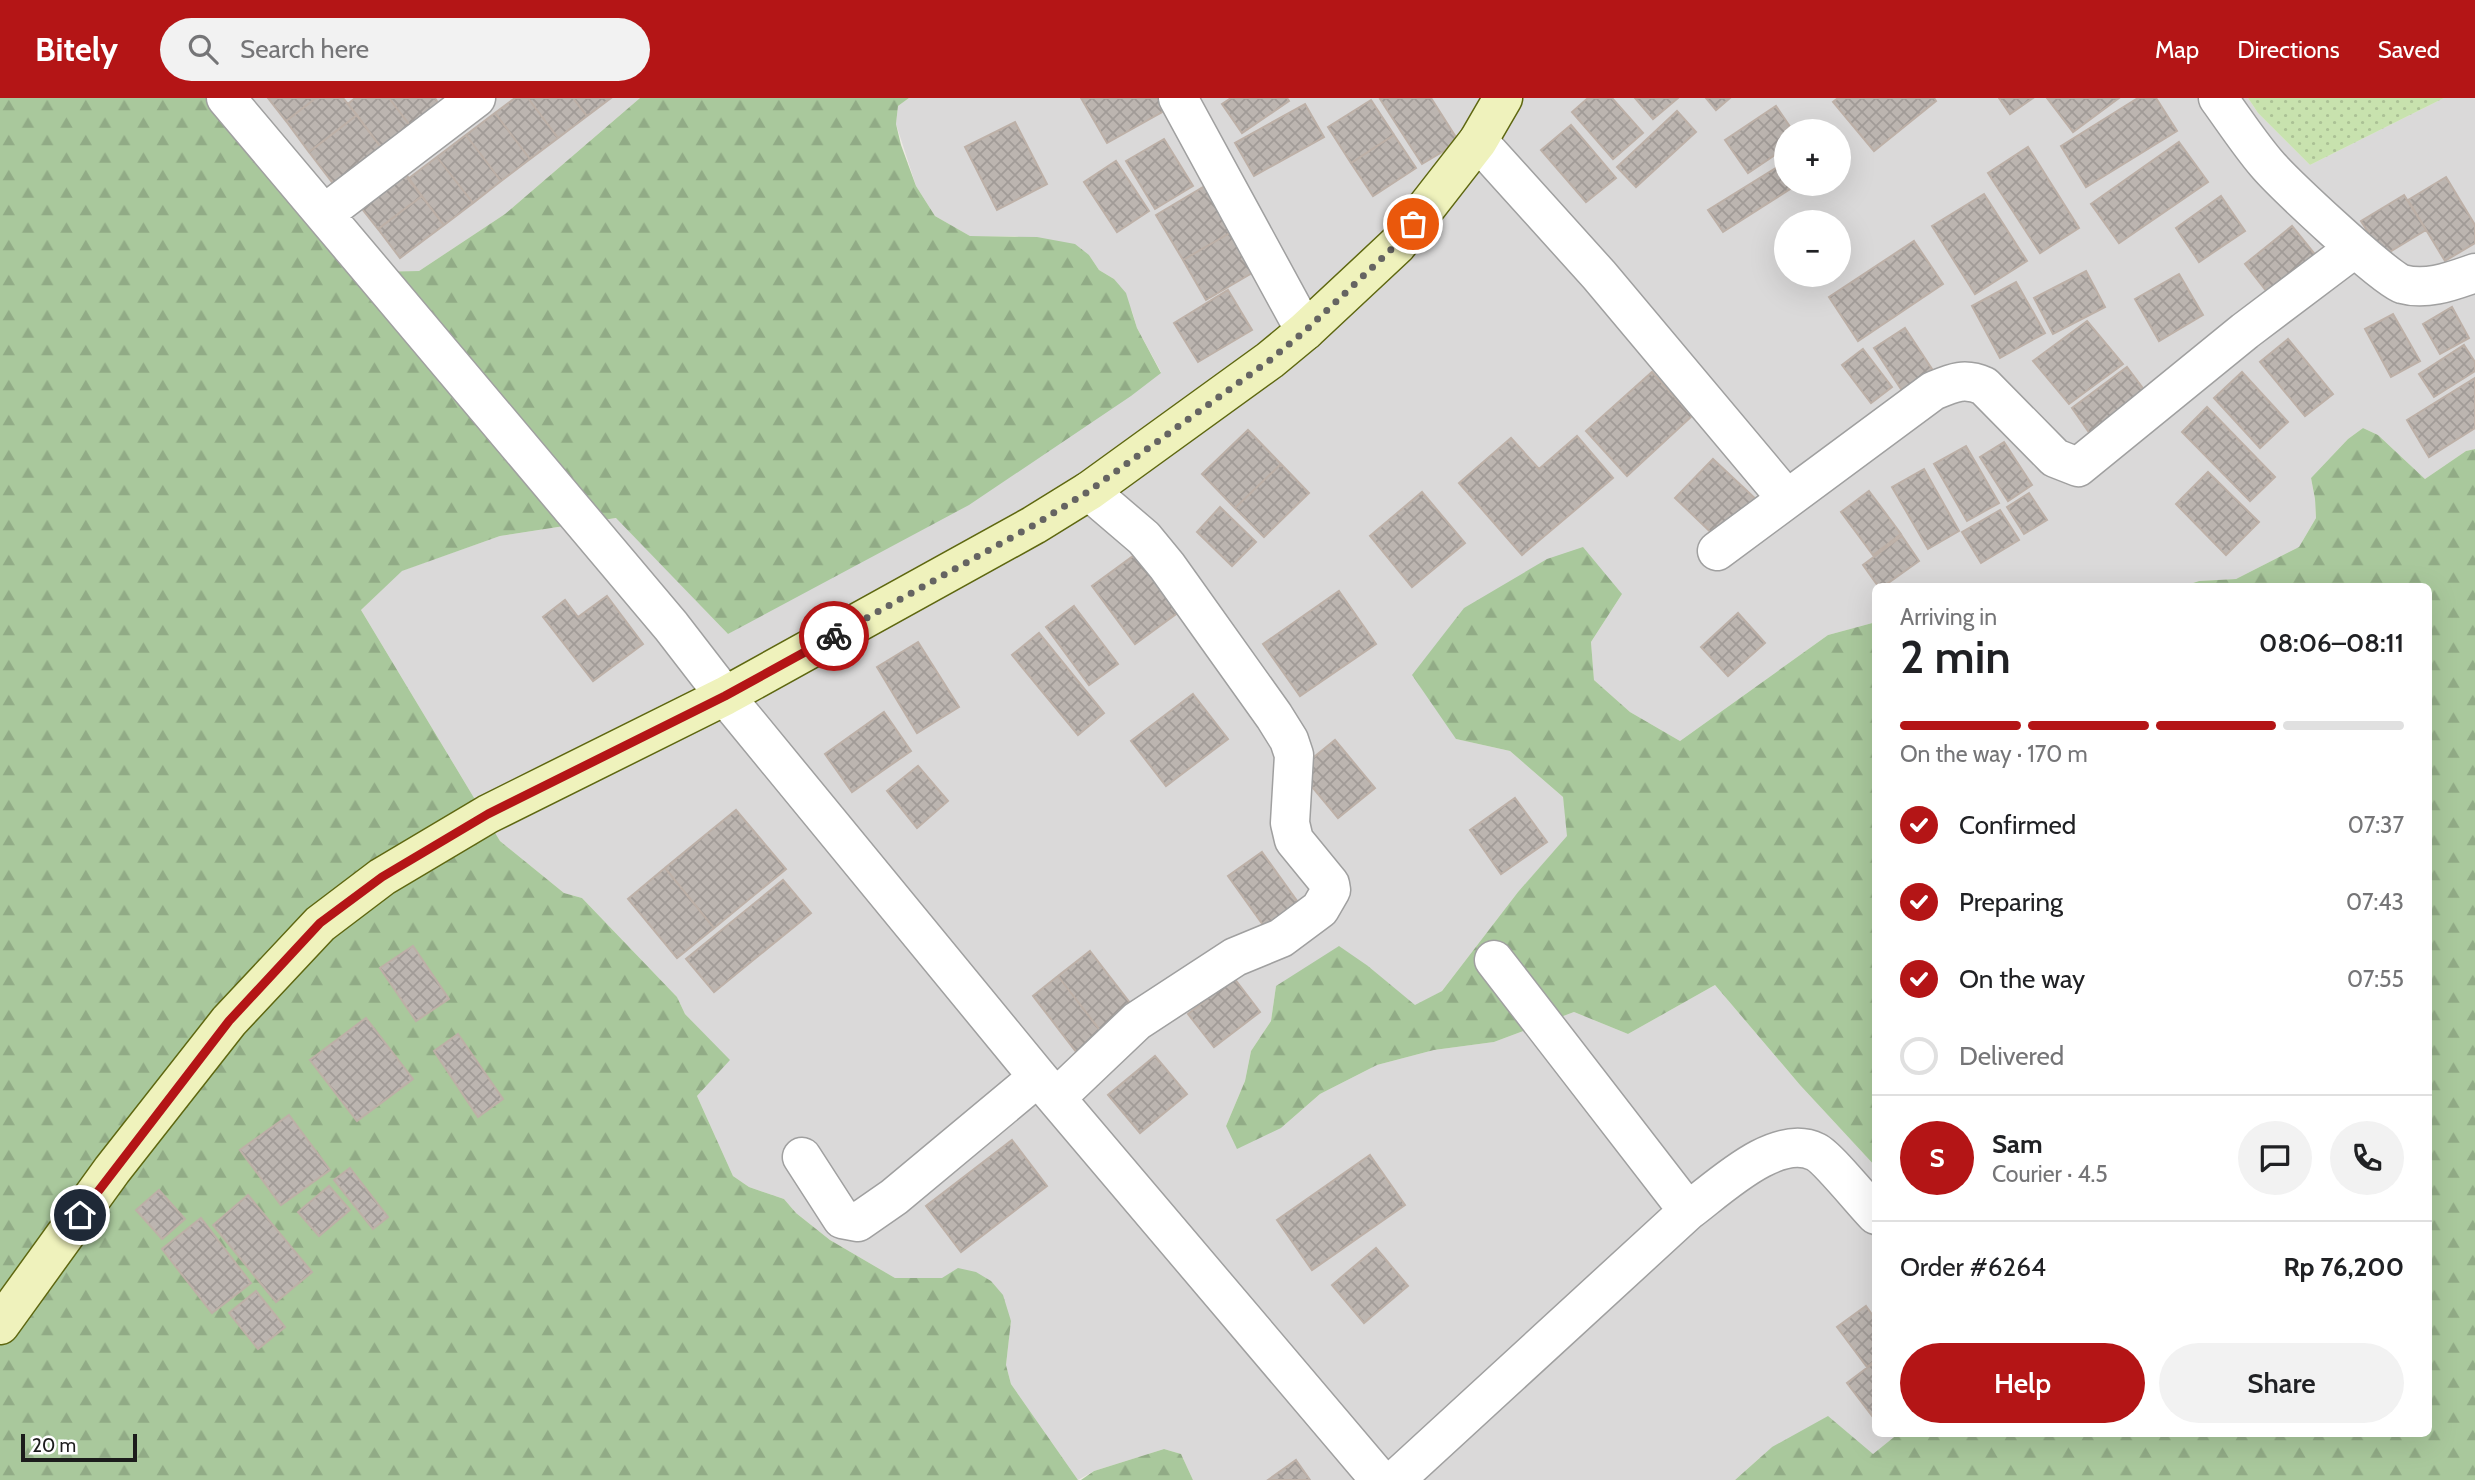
<!DOCTYPE html>
<html lang="en">
<head>
<meta charset="utf-8">
<style>
	body { margin:0; font-family:Cabin,sans-serif; background:#f2f2f2; color:#202124; height:100vh; display:flex; flex-direction:column; font-size:26px; white-space:nowrap }
	* { box-sizing:border-box; margin:0 }
	p { font-size:23px; color:#757577 }
	.icon { flex:none; width:38px; height:38px; fill:none; stroke:currentColor; stroke-width:2; stroke-linecap:round; stroke-linejoin:round }
	.map { position:relative; flex:1; overflow:hidden }
	.panel { position:absolute; left:1872px; top:485px; width:560px; height:854px; display:flex; flex-direction:column; background:#fff; border-radius:10px; box-shadow:0 7px 28px #0002 }
	.panel>* { flex:none }
	.fabs { position:absolute; left:1774px; top:21px; display:grid; gap:14px }
	.fabs a { display:grid; place-items:center; width:77px; height:77px; border-radius:50%; background:#fff; box-shadow:0 7px 28px #0002; font-size:35px }
	.scale { position:absolute; left:21px; bottom:18px; width:116px; box-sizing:border-box; padding-left:7px; border:4px solid #1c1c1c; border-top:0; font-size:19px; line-height:24px; white-space:nowrap; color:#1c1c1c; -webkit-text-stroke:5px #fff; paint-order:stroke }
	.pin { position:absolute; display:grid; place-items:center; width:60px; height:60px; color:#fff; margin:-30px; border:4px solid #fff; border-radius:50%; box-shadow:0 2px 7px #0007 }
	.courier { position:absolute; display:grid; place-items:center; width:70px; height:70px; margin:-35px; border:5px solid #b41516; border-radius:50%; background:#fff; color:#222; box-shadow:0 2px 9px #0007 }
	.headline em { font-style:normal; font-weight:600 }
	.headline div { display:flex; flex-direction:column-reverse }
	.headline { display:flex; align-items:center; justify-content:space-between; height:119px; padding:0 28px }
	h1 { font-size:46px; font-weight:600; line-height:52px }
	.bar { display:grid; grid-template-columns:repeat(4,1fr); gap:10px 7px; align-content:center; height:84px; padding:0 28px }
	.bar i { height:9px; border-radius:5px; background:#e0e0e0 }
	.bar .on { background:#b41516 }
	.bar p { grid-column:span 4 }
	.line { display:flex; align-items:center; gap:18px; padding:0 28px; border-top:2px solid #e0e0e0 }
	.line div { flex:1 }
	.round { display:grid; place-items:center; flex:none; width:74px; height:74px; border-radius:37px; background:#f2f2f2 }
	ol { padding:0 28px; list-style:none }
	li { display:flex; align-items:center; gap:21px; height:77px }
	li p { margin-inline-start:auto }
	li .icon { padding:7px; border-radius:50%; background:#b41516; color:#fff; stroke-width:4 }
	li:last-child { color:#757577 }
	li i { width:38px; height:38px; border:4px solid #e0e0e0; border-radius:50% }
	.primary-button { display:flex; gap:14px; margin-top:auto; padding:14px 28px }
	.primary-button a { flex:1; height:80px; border-radius:42px; background:#b41516; color:#fff; font-size:28px; font-weight:600; line-height:80px; text-align:center }
	.primary-button a+a { background:#f2f2f2; color:#202124 }
	header { display:flex; align-items:center; gap:42px; box-sizing:border-box; height:98px; padding:0 35px; background:#b41516; color:#fff }
	header strong { font-size:33px }
	nav { display:flex; gap:38px; margin-inline-start:auto; font-size:24px }
	.search { width:490px; height:63px; background:#f2f2f2; display:flex; align-items:center; gap:18px; box-sizing:border-box; padding:0 24px; border-radius:38px; color:#757577; font-size:26px }
	.map>svg:first-child { display:block }
	.residential { fill:#dad9d9; fill-rule:evenodd }
	.grass { fill:url(#grass-dots) }
	.forest { fill:url(#forest-firs) }
	.building { fill:url(#building-cross-hatch); stroke:#bdb0a7; stroke-width:2 }
	.lines { fill:none; stroke-linecap:round; stroke-linejoin:round }
	.minor-casing { stroke:#a0a0a0; stroke-width:41 }
	.secondary-casing { stroke:#5e6710; stroke-width:41 }
	.minor { stroke:#fff; stroke-width:38 }
	.secondary { stroke:#eff2bc; stroke-width:38 }
	.done { stroke:#656462; stroke-width:7; stroke-dasharray:0 12.6 }
	.route { stroke:#b41516; stroke-width:9 }
</style>
</head>
<body>
<header>
<strong>Bitely</strong>
<div class="search"><svg class="icon" aria-label="search" viewBox="0 0 24 24"><circle cx="10" cy="10" r="6"/><path d="M15 15l6 6"/></svg>Search here</div>
<nav><a>Map</a><a>Directions</a><a>Saved</a></nav>
</header>
<div class="map">
<svg width="2475" height="1382" viewBox="0 0 2475 1382">
	<defs>
		<pattern id="grass-dots" width="8" height="8" patternUnits="userSpaceOnUse" patternTransform="scale(1.75)"><rect width="8" height="8" fill="#c8e2ae"/><path d="M2 2h.1M6 6h.1" fill="none" stroke="#abc195" stroke-width="1.8" stroke-linecap="round"/></pattern>
		<pattern id="forest-firs" width="22" height="20" patternUnits="userSpaceOnUse" patternTransform="scale(1.75)"><rect width="22" height="20" fill="#a9c89c"/><path d="M5 1l3.5 6h-7zM16 11l3.5 6h-7z" fill="#91ab86"/></pattern>
		<pattern id="building-cross-hatch" width="8" height="8" patternUnits="userSpaceOnUse" patternTransform="scale(1.75)"><rect width="8" height="8" fill="#bcb5b0"/><path d="M0 0l8 8M0 8l8-8" fill="none" stroke="#a19b97"/></pattern>
	</defs>
	<rect width="100%" height="100%" fill="#ede9e3"/>
	<path class="residential" d="M219 0H640L505 116 419 173 366 174Z
		M909 0H2248L2258 15 2310 67 2444 0H2475V351L2466 353 2425 381 2378 337 2363 330 2348 341 2311 380 2315 401 2316 420 2299 449 2236 481 2199 483 2184 488H1986L1983 485 1974 488H1876V524L1828 537 1680 643 1630 614 1594 582 1591 544 1622 496 1456 641 1510 653 1563 699 1568 738 1518 794 1442 893 1415 908 1368 868 1276 888 1271 923 1251 953 1245 983 1226 1028 1281 1030 1320 996 1377 967 1434 952 1494 944 1574 914 1628 936 1715 887 1800 987 1876 1069V1335H1899L1873 1356 1772 1349 1735 1382H1193L1181 1356 1164 1351 1094 1373 1078 1382 1011 1286 1006 1267 1011 1222 942 1180H895L830 1142 796 1115 784 1101 749 1089 733 1078 697 998 729 962 685 916 677 899 582 800 564 795 500 743 361 512 401 473 500 438 617 420 728 536 1161 274 1137 230 1132 213 1114 181 1099 172 1089 157 1015 138H970L935 118 916 88 896 26 898 8ZM1787 33H1839V86H1787ZM1787 124H1839V177H1787Z"/>
	<path class="grass" d="M2248 0H2444L2310 67 2258 15Z"/>
	<path class="forest" d="M0 0H219L366 174 419 173 505 116 640 0H909L898 8 896 26 901 47 916 88 935 118 970 138 1037 139 1075 146 1089 157 1099 172 1114 181 1126 195 1137 230 1161 275 1131 298 969 407 728 536 616 420 500 438 402 473 361 512 500 743 564 795 582 800 677 899 685 916 730 962 697 998 733 1078 749 1089 784 1101 796 1115 830 1142 895 1180H942L958 1170 976 1174 991 1183 1003 1197 1011 1223 1006 1267 1011 1286 1078 1382H0Z
		M2363 330 2378 337 2425 381 2466 353 2475 351V1382H1735L1772 1349 1828 1318 1873 1356 1899 1335H2429V488H2184L2199 483 2236 481 2299 449 2316 420 2315 401 2311 380 2348 341Z
		M1583 449 1622 496 1591 544 1594 582 1630 614 1680 643 1828 537 1876 524V1069L1800 987 1715 887 1628 936 1574 914 1494 944 1434 952 1377 967 1320 996 1281 1030 1237 1051 1226 1028 1245 983 1251 953 1271 923 1276 888 1339 848 1368 868 1415 907 1442 893 1518 794 1567 738 1563 699 1510 653 1456 641 1412 577 1464 510 1547 461Z
		M1164 1351 1181 1356 1193 1382H1081L1094 1373Z"/>
	<path class="building" d="M268 0H316L286 23Z
		M316 0H343L357 17 309 54 286 23Z
		M355 0H389L412 30 383 52 348 6Z
		M389 0H435L440 8 412 30Z
		M515 0H528L558 40 530 61 495 15Z
		M528 0H573L587 18 558 40Z
		M573 0H611L587 18Z
		M1081 0H1166L1171 9 1107 45Z
		M1231 0H1287L1289 3 1242 35 1222 6Z
		M1382 0H1431L1459 44 1422 66 1380 1Z
		M1588 0H1612L1643 35 1613 61 1572 14Z
		M1635 0H1678L1653 21Z
		M1706 0H1730L1716 12Z
		M1838 0H1934L1936 3 1874 53 1833 4Z
		M1999 0H2033L2010 16Z
		M2047 0H2119L2073 34Z
		M2138 0H2156L2177 33 2086 89 2061 48Z
		M1371 2 1394 37 1351 65 1328 29Z
		M1305 6 1324 39 1254 78 1235 45Z
		M1776 8 1793 33H1787V49L1748 75 1725 42Z
		M1677 13 1696 34 1636 89 1617 69Z
		M495 15 530 61 501 83 466 37Z
		M357 17 383 52 335 88 309 54Z
		M1015 24 1047 86 997 112 965 49Z
		M1571 27 1616 80 1586 104 1541 52Z
		M466 37 501 83 473 105 437 59Z
		M1394 37 1416 70 1373 98 1351 65Z
		M1164 41 1193 88 1155 111 1126 63Z
		M2179 44 2208 84 2119 145 2091 106Z
		M2028 49 2079 130 2040 155 1988 75Z
		M437 59 473 105 444 127 408 81Z
		M1116 63 1149 113 1117 134 1084 84Z
		M1787 63V86H1798L1723 134 1708 112Z
		M400 68 422 98 378 131 355 102Z
		M2446 79 2475 127V145L2445 163 2408 102Z
		M1208 86 1235 132 1183 162 1156 117Z
		M1984 96 2027 163 1975 196 1932 128Z
		M2404 97 2426 132 2383 158 2361 123Z
		M422 98 444 127 400 160 378 131Z
		M2221 98 2245 133 2199 164 2176 130Z
		M2292 128 2322 165 2275 204 2245 166Z
		M1235 132 1259 171 1206 202 1183 162Z
		M1914 143 1943 186 1858 243 1829 199Z
		M2086 173 2105 209 2053 236 2034 200Z
		M2179 176 2203 217 2159 243 2135 201Z
		M2016 184 2045 235 2000 260 1972 208Z
		M1228 192 1252 232 1198 264 1174 225Z
		M2452 209 2469 240 2440 256 2423 226Z
		M2393 216 2420 263 2391 279 2365 231Z
		M2087 223 2123 266 2069 306 2033 263Z
		M1905 230 1934 274 1903 294 1874 250Z
		M2288 241 2333 296 2305 318 2260 264Z
		M2464 247 2475 264V273L2434 299 2419 276Z
		M1863 251 1892 289 1871 305 1842 267Z
		M2127 269 2151 301 2095 343 2072 310Z
		M1652 274 1692 318 1627 378 1586 333Z
		M2242 274 2288 324 2260 350 2214 300Z
		M2475 280V330L2429 359 2407 322Z
		M2207 309 2275 379 2250 403 2182 334Z
		M1248 332 1281 366 1235 410 1202 376Z
		M1577 338 1613 380 1522 457 1459 385 1511 340 1539 371Z
		M2004 344 2032 387 2008 403 1980 359Z
		M1966 348 1999 405 1967 423 1934 366Z
		M1713 361 1760 405 1721 444 1675 400Z
		M1281 366 1309 395 1264 439 1235 410Z
		M1924 371 1959 433 1928 451 1892 389Z
		M2208 374 2259 424 2226 457 2176 406Z
		M1869 393 1901 436 1873 457 1841 414Z
		M1422 394 1465 445 1412 489 1370 438Z
		M2029 395 2047 422 2024 436 2007 409Z
		M1220 409 1256 444 1232 468 1197 434Z
		M2000 412 2019 442 1981 465 1962 434Z
		M1902 438 1919 463 1884 488H1878L1863 467Z
		M1140 453 1183 511 1135 546 1092 488Z
		M1339 493 1376 546 1300 598 1263 546Z
		M607 498 643 546 593 583 543 519 565 502 578 519Z
		M1074 508 1118 566 1089 587 1046 529Z
		M1738 515 1765 545 1728 578 1701 549Z
		M1039 535 1104 615 1078 637 1012 557Z
		M918 544 959 609 917 635 877 569Z
		M1193 596 1228 641 1166 688 1131 643Z
		M884 614 911 653 852 694 825 656Z
		M1335 642 1375 690 1338 720 1298 672Z
		M918 668 948 703 917 730 887 693Z
		M1515 700 1547 744 1501 776 1470 732Z
		M736 712 786 771 714 830 665 770Z
		M1262 754 1305 814 1271 838 1228 778Z
		M665 770 714 830 677 860 628 801Z
		M783 782 811 815 714 894 686 861Z
		M413 848 449 901 416 923 380 870Z
		M1090 853 1134 910 1102 935 1058 878Z
		M1058 878 1102 935 1077 955 1033 898Z
		M1234 880 1260 914 1214 949 1188 916Z
		M366 920 413 981 357 1023 310 962Z
		M458 936 503 1001 478 1019 434 953Z
		M1155 958 1187 996 1140 1035 1108 997Z
		M289 1017 330 1072 281 1107 240 1052Z
		M1012 1042 1047 1088 961 1154 926 1108Z
		M1370 1057 1405 1107 1312 1172 1277 1122Z
		M350 1070 388 1119 373 1131 334 1082Z
		M329 1088 350 1112 319 1138 298 1114Z
		M159 1092 185 1121 162 1141 136 1112Z
		M248 1097 312 1174 276 1204 213 1127Z
		M201 1120 251 1185 212 1215 162 1151Z
		M1376 1150 1408 1188 1364 1225 1332 1187Z
		M256 1193 285 1229 258 1251 229 1215Z
		M1866 1208 1876 1222V1262L1867 1269 1837 1229Z
		M1876 1263V1323L1847 1285Z
		M1296 1362 1310 1382H1268Z"/>
	<g class="lines">
		<defs>
			<path id="minor" d="M226 0 671 528 725 598 1038 979 1380 1382
				M1178 0 1305 233
				M2218 0C2234 22 2249 45 2266 65 2281 83 2386 182 2402 186 2427 193 2452 183 2475 175
				M1478 43 1599 177 1787 401
				M324 116 476 0
				M1717 453 1933 293C1952 285 1964 279 1984 288L2055 360 2078 369 2245 233 2355 150
				M1494 862 1688 1113
				M1056 1000 1137 923 1235 859 1281 840 1320 811 1331 792 1330 786 1294 742 1290 725 1294 657 1289 642 1274 618 1167 468 1144 440 1089 393
				M802 1059 842 1121 858 1124 894 1099 1038 979
				M1395 1382 1688 1113C1718 1091 1776 1034 1816 1054 1828 1060 1864 1105 1876 1117"/>
			<path id="secondary" d="M0 1227 112 1072 229 923 320 826 382 779 488 716 725 598 1034 427 1089 393 1270 262 1305 233 1397 147 1478 43 1503 0"/>
		</defs>
		<use href="#minor" class="minor-casing"/>
		<use href="#secondary" class="secondary-casing"/>
		<use href="#minor" class="minor"/>
		<use href="#secondary" class="secondary"/>
	</g>
	<g class="lines">
		<path class="done" d="M834 538 1034 427 1089 393 1270 262 1305 233 1397 146 1413 126"/>
		<path class="route" d="M80 1117 229 923 320 825 382 779 488 716 725 598 834 538"/>
	</g>
</svg>
<div class="fabs">
<a>+</a>
<a>−</a>
</div>
<div class="scale">20 m</div>
<div class="pin" style="left:1413px;top:126px;background:#ea580c"><svg class="icon" aria-label="bag" viewBox="0 0 24 24"><path d="M5 8h14l-1 12H6zM9 8a3 3 0 0 1 6 0"/></svg></div>
<div class="pin" style="left:80px;top:1117px;background:#1f2937"><svg class="icon" aria-label="home" viewBox="0 0 24 24"><path d="M3 11l9-7 9 7M6 9v11h12V9"/></svg></div>
<div class="courier" style="left:834px;top:538px"><svg class="icon" aria-label="bike" viewBox="0 0 24 24"><circle cx="6" cy="16" r="4"/><circle cx="18" cy="16" r="4"/><path d="M6 16l4-8h5l3 8M10 8l3 8H6M13 5h3"/></svg></div>
<section class="panel">
<div class="headline"><div><h1>2 min</h1><p>Arriving in</p></div><em>08:06–08:11</em></div>
<div class="bar"><i class="on"></i><i class="on"></i><i class="on"></i><i></i><p>On the way · 170 m</p></div>
<ol>
<li><svg class="icon" aria-label="check" viewBox="0 0 24 24"><path d="M5 12l5 5 9-10"/></svg>Confirmed<p>07:37</p></li>
<li><svg class="icon" aria-label="check" viewBox="0 0 24 24"><path d="M5 12l5 5 9-10"/></svg>Preparing<p>07:43</p></li>
<li><svg class="icon" aria-label="check" viewBox="0 0 24 24"><path d="M5 12l5 5 9-10"/></svg>On the way<p>07:55</p></li>
<li><i></i>Delivered</li>
</ol>
<div class="line" style="height:126px"><b class="round" style="background:#b41516;color:#fff">S</b><div><b>Sam</b><p>Courier · 4.5</p></div><a class="round"><svg class="icon" aria-label="chat" viewBox="0 0 24 24"><path d="M4 5h16v11H9l-5 4z"/></svg></a><a class="round"><svg class="icon" aria-label="phone" viewBox="0 0 24 24"><path d="M5 4h4l2 5-3 2q2 4 5 5l2-3 5 2v4C11 20 4 13 5 4z"/></svg></a></div>
<div class="line" style="height:91px"><div>Order #6264</div><b>Rp 76,200</b></div>
<div class="primary-button"><a>Help</a><a>Share</a></div>
</section>
</div>
</body>
</html>
